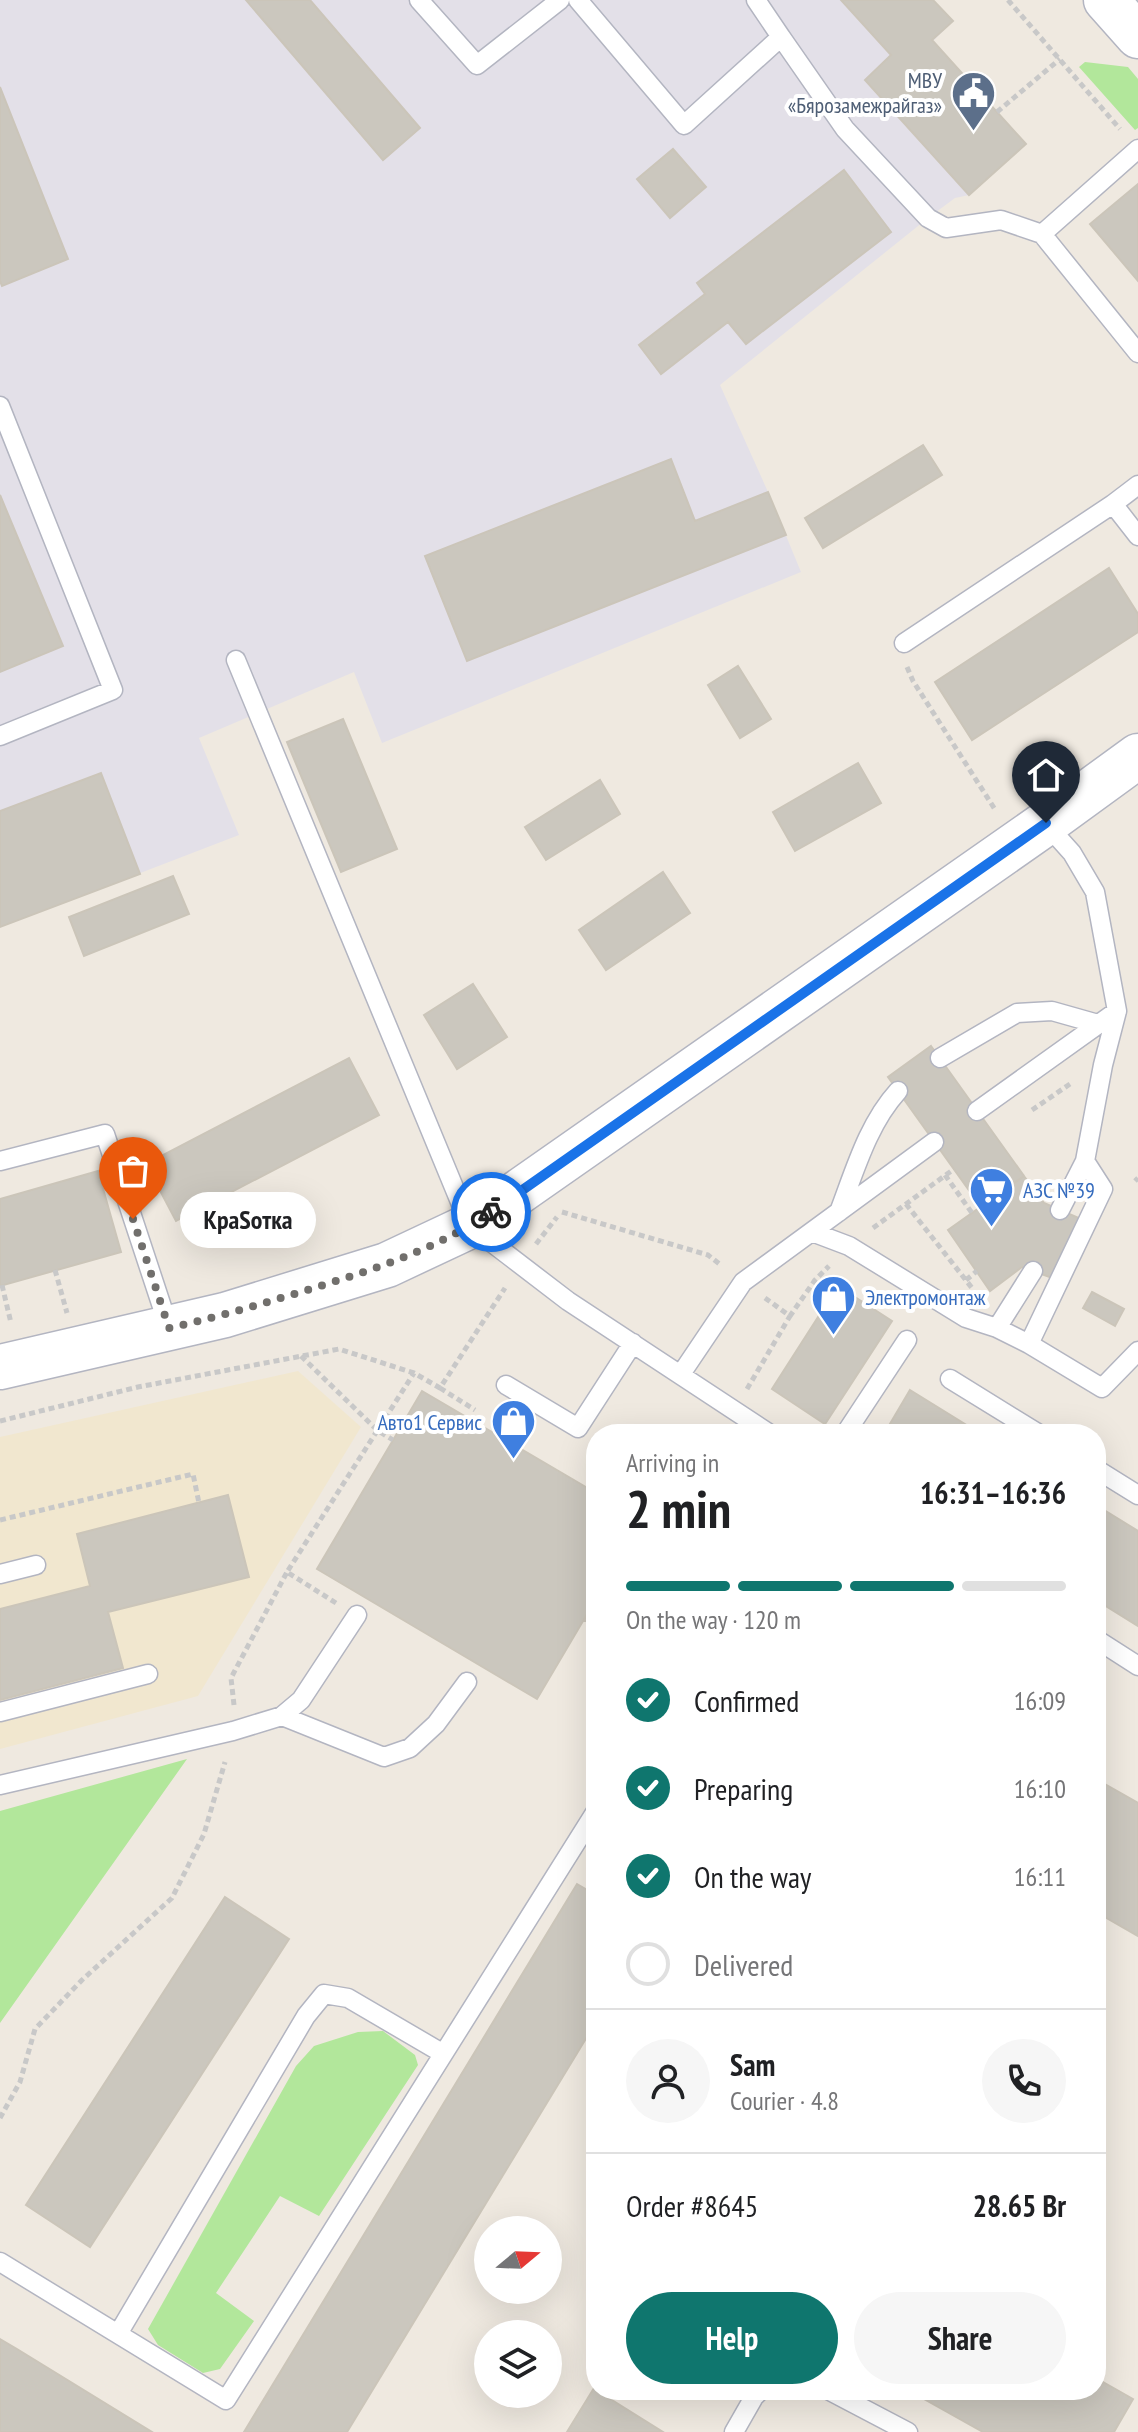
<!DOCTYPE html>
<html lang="en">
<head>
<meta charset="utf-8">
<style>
	body { margin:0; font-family:"PT Sans Narrow",sans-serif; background:#f6f6f6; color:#202124; height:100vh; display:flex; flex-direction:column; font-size:30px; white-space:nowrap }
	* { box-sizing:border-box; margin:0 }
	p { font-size:26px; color:#757577 }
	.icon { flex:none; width:44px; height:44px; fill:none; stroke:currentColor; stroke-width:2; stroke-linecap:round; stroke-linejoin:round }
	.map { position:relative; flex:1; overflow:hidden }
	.drawer { position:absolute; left:586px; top:1424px; width:520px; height:976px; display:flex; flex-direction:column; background:#fff; border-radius:32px; box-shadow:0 8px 32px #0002 }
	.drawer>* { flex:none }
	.needle { width:52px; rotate:71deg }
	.buttons { position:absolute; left:474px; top:2216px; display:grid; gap:16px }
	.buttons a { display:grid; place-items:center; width:88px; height:88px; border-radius:50%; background:#fff; box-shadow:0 8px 32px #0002; font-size:40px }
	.pin { position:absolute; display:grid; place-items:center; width:68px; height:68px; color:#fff; margin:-82px -34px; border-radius:50% 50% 50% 0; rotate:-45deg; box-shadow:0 0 8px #0007 }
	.pin .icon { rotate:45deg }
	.courier { position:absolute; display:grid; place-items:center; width:80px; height:80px; margin:-40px; border:6px solid #1a73e8; border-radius:50%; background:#fff; color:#222; box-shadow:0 2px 10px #0007 }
	.bubble { position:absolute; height:56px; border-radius:28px; background:#fff; box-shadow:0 8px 32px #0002; font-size:26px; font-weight:700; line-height:56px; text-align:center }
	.summary em { font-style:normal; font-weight:700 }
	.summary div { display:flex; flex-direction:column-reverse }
	.summary { display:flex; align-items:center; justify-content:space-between; height:136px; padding:0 40px }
	h1 { font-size:52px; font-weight:700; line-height:60px }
	.bar { display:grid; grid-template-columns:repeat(4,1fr); gap:12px 8px; align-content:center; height:96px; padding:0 40px }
	.bar i { height:10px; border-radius:6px; background:#e0e0e0 }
	.bar .active { background:#0f766e }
	.bar p { grid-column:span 4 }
	.line { display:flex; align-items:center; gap:20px; padding:0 40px; border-top:2px solid #e0e0e0 }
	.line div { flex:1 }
	.round { display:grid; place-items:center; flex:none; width:84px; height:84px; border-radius:42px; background:#f6f6f6 }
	ol { padding:0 40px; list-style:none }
	li { display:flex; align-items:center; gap:24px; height:88px }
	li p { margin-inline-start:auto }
	li .icon { padding:8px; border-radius:50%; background:#0f766e; color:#fff; stroke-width:4 }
	li:last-child { color:#757577 }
	li i { width:44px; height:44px; border:4px solid #e0e0e0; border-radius:50% }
	.cta { display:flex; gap:16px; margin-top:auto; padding:16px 40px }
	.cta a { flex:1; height:92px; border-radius:48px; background:#0f766e; color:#fff; font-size:32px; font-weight:700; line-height:92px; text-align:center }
	.cta a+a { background:#f6f6f6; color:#202124 }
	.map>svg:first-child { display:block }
	.industrial { fill:#e3e0e8 }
	.education { fill:#f1e7cf }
	.green { fill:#b2e79b }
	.building { fill:#cbc7be; stroke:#cbc5b9; stroke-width:2 }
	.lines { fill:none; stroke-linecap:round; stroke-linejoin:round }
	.lane-casing { stroke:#b3b5c1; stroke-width:21 }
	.secondary-casing { stroke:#b3b5c1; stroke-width:47 }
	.path { stroke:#c8c8c8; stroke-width:5; stroke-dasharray:6 4; stroke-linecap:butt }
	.lane { stroke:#fff; stroke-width:18 }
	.secondary { stroke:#fff; stroke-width:44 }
	.done { stroke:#716f6c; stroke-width:8; stroke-dasharray:0 14.4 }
	.route { stroke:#1a73e8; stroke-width:10 }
	.labels { text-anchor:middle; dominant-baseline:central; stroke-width:8; stroke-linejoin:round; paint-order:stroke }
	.service-label { font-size:22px; fill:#4e5e75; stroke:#fff; text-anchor:end }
	.shop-label { font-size:22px; fill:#366cbe; stroke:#fff; text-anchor:start }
</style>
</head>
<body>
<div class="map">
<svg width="1138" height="2432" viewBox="0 0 1138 2432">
	<rect width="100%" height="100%" fill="#efe9e0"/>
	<path class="industrial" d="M0 0H933L953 21 933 41 1026 144 969 195 955 198 928 218 720 385 768 492 801 572 382 743 354 672 199 738 239 835 0 927Z"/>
	<path class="education" d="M298 1371 361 1427 198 1696 0 1749V1437Z"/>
	<path class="green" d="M1085 62 1128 67 1138 79V128L1135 130 1079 67Z
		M187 1759 0 2023V1811Z
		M383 2031 415 2055 418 2065 319 2216 280 2196 216 2293 254 2321 220 2369 203 2373 158 2345 148 2329 296 2066 314 2046 358 2032Z"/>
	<path class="building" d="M246 0H310L420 128 383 160Z
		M841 0H933L953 21 932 40 1026 144 969 195 865 80 891 55Z
		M0 87 68 259 2 286 0 281Z
		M673 149 706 187 670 218 637 179Z
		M844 170 891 232 746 344 728 322 661 374 639 345 705 294 697 283Z
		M1138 184V281L1090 224Z
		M923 445 942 475 823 548 805 518Z
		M671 459 695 521 768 492 786 535 467 661 425 556Z
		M0 495 63 646 0 672Z
		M1109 568 1138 614V632L972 740 935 682Z
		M738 666 771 719 740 738 708 685Z
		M343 719 397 849 341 872 287 742Z
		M858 763 881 803 795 851 773 812Z
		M101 773 140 874 0 927V811Z
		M600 780 620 814 546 860 525 827Z
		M663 872 690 913 606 970 579 930Z
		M173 876 189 914 84 956 69 917Z
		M473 984 507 1037 457 1069 424 1015Z
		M931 1046 1024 1176 981 1207 888 1077Z
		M349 1058 379 1115 176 1221 146 1164Z
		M98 1171 121 1252 0 1286V1199Z
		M1024 1176 1044 1203 1081 1219 1055 1279 1022 1267 990 1291 948 1230Z
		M838 1286 892 1321 825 1424 772 1389Z
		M1092 1292 1124 1309 1115 1326 1083 1308Z
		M910 1390 981 1434H884Z
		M422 1391 596 1493V1599L537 1699 317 1569Z
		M228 1495 249 1577 108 1612 123 1668 0 1700V1609L90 1586 77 1534Z
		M1096 1505 1138 1531V1626L1096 1600Z
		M596 1599V1627L584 1620Z
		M1096 1779 1138 1803V1936L1096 1912Z
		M577 1884 596 1895V2022L347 2432H244Z
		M225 1897 289 1939 90 2247 26 2205Z
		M0 2339 17 2349 152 2432H0Z
		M1096 2378 1133 2399 1114 2432H983L908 2390H1096Z
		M594 2388 596 2390 663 2432H567Z"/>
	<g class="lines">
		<defs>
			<path id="lane" d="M419 0 477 65 560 0
				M578 0 684 125 781 37 756 0
				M781 37 845 129 928 218 946 228 1001 220 1042 234
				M1138 149 1042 234 1138 353
				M0 406 113 690 0 736
				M1138 485 1113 504 1138 536
				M904 643 1113 504
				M236 660 470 1226 568 1301 770 1434
				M940 1058 1017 1013 1052 1011 1098 1024
				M977 1111 1117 1011 1095 892 1072 853 1046 824
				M0 1161 105 1134 169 1328
				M1060 1210 1085 1161
				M839 1212C855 1170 868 1124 898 1091
				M812 1232 849 1246 966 1318 997 1328 1029 1344 1103 1189 1085 1161 1103 1065 1117 1011
				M997 1328 1033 1271
				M1029 1344 1102 1388 1138 1351
				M681 1374 743 1282 934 1142
				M950 1379 1039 1434
				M506 1385 578 1428 633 1343
				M845 1434 907 1340
				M1096 1469 1138 1495
				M0 1574 36 1565
				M1096 1639 1138 1666
				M0 1712 148 1674
				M282 1716 384 1757 410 1748 436 1724 467 1682
				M0 1785 233 1731 282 1716 301 1700 357 1615
				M0 2262 226 2400 596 1811
				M118 2334 306 2016 324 1994 348 1998 442 2053
				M828 2390 908 2432
				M734 2432 754 2397 761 2390"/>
			<path id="secondary" d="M1106 0 1138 36
				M0 1367 225 1315 387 1265 470 1226 1046 823 1138 756"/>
		</defs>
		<use href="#lane" class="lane-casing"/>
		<use href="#secondary" class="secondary-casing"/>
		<path class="path" d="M1008 0 1120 129
			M997 112 1060 59
			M907 667 913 681 996 811
			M1032 1110 1070 1084
			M945 1175 972 1213
			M1135 1181 1138 1178
			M906 1204 972 1288
			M562 1212 708 1255 722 1266
			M873 1228 954 1169
			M536 1244 557 1217
			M55 1270 67 1313
			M966 1280 977 1271
			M2 1285 11 1323
			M765 1298 790 1316 815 1280 829 1266
			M301 1356 377 1430 393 1440
			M440 1388 475 1410
			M747 1389 790 1316
			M0 1421 138 1387 339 1349 414 1373 440 1388 505 1288
			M0 1520 193 1474 199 1503
			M336 1603 287 1572 414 1373
			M234 1705 231 1678 287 1572
			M0 2118 20 2082 35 2029 82 1980 172 1898 204 1834 225 1762"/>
		<use href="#lane" class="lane"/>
		<use href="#secondary" class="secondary"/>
	</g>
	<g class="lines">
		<path class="done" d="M133 1219 169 1328C219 1317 268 1302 317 1287 378 1268 438 1248 491 1212"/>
		<path class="route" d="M491 1212 1046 823"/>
	</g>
	<defs>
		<symbol id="civic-pin" viewBox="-11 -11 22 30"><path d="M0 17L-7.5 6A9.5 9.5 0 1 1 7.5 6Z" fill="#5c6f8a" stroke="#fff"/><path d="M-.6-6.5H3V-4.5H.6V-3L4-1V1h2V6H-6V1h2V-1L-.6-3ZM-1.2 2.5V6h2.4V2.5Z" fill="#fff"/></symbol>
		<symbol id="supermarket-pin" viewBox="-11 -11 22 30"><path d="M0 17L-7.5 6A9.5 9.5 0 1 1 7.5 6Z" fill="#3f7fe0" stroke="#fff"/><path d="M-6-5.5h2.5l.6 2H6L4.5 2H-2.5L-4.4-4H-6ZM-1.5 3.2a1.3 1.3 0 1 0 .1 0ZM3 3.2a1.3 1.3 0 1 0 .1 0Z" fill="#fff"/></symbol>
		<symbol id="shop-pin" viewBox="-11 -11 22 30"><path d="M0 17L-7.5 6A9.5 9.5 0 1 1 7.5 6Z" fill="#3f7fe0" stroke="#fff"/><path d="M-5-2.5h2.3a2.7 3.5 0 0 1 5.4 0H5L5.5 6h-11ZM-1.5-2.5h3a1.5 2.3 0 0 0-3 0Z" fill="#fff"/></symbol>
	</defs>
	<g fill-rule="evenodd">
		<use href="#civic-pin" x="948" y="68" width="51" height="69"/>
		<use href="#supermarket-pin" x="966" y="1164" width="51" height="69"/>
		<use href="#shop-pin" x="808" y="1272" width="51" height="69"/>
		<use href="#shop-pin" x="488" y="1396" width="51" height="69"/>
	</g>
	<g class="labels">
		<g class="service-label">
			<text x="942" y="80">МВУ<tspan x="942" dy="25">«Бярозамежрайгаз»</tspan></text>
		</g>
		<g class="shop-label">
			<text x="1023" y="1190">АЗС №39</text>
			<text x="865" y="1297">Электромонтаж</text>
			<text x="482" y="1422" text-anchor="end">Авто1 Сервис</text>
		</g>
	</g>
</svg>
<div class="buttons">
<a><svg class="needle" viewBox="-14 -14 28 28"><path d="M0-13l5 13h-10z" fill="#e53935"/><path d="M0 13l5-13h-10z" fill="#757577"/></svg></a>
<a><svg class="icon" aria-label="layers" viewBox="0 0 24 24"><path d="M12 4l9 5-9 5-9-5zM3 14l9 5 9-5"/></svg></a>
</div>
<div class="pin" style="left:133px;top:1219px;background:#ea580c"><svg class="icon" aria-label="bag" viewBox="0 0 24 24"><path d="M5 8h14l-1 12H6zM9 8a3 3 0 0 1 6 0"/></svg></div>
<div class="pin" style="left:1046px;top:823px;background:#1f2937"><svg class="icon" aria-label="home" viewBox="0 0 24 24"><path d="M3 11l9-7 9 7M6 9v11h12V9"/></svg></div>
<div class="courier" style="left:491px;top:1212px"><svg class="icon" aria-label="bike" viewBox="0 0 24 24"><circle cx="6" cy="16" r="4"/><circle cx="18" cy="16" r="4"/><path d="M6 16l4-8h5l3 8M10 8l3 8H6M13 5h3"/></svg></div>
<div class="bubble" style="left:180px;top:1192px;width:136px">КраSотка</div>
<section class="drawer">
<div class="summary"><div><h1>2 min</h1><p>Arriving in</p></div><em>16:31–16:36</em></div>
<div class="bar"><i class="active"></i><i class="active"></i><i class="active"></i><i></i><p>On the way · 120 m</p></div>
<ol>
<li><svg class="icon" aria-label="check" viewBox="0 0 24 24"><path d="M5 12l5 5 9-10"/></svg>Confirmed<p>16:09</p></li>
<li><svg class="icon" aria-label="check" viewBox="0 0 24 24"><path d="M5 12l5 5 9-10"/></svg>Preparing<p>16:10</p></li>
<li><svg class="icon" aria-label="check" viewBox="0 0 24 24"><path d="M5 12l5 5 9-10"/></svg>On the way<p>16:11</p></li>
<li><i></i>Delivered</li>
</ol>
<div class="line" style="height:144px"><a class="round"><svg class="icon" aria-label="person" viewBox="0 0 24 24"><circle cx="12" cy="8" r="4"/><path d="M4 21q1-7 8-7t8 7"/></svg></a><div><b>Sam</b><p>Courier · 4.8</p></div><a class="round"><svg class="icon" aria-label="phone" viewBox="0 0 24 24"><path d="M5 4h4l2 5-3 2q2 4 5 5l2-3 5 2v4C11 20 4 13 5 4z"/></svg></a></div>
<div class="line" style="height:104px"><div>Order #8645</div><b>28.65 Br</b></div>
<div class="cta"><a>Help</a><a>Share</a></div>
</section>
</div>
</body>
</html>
